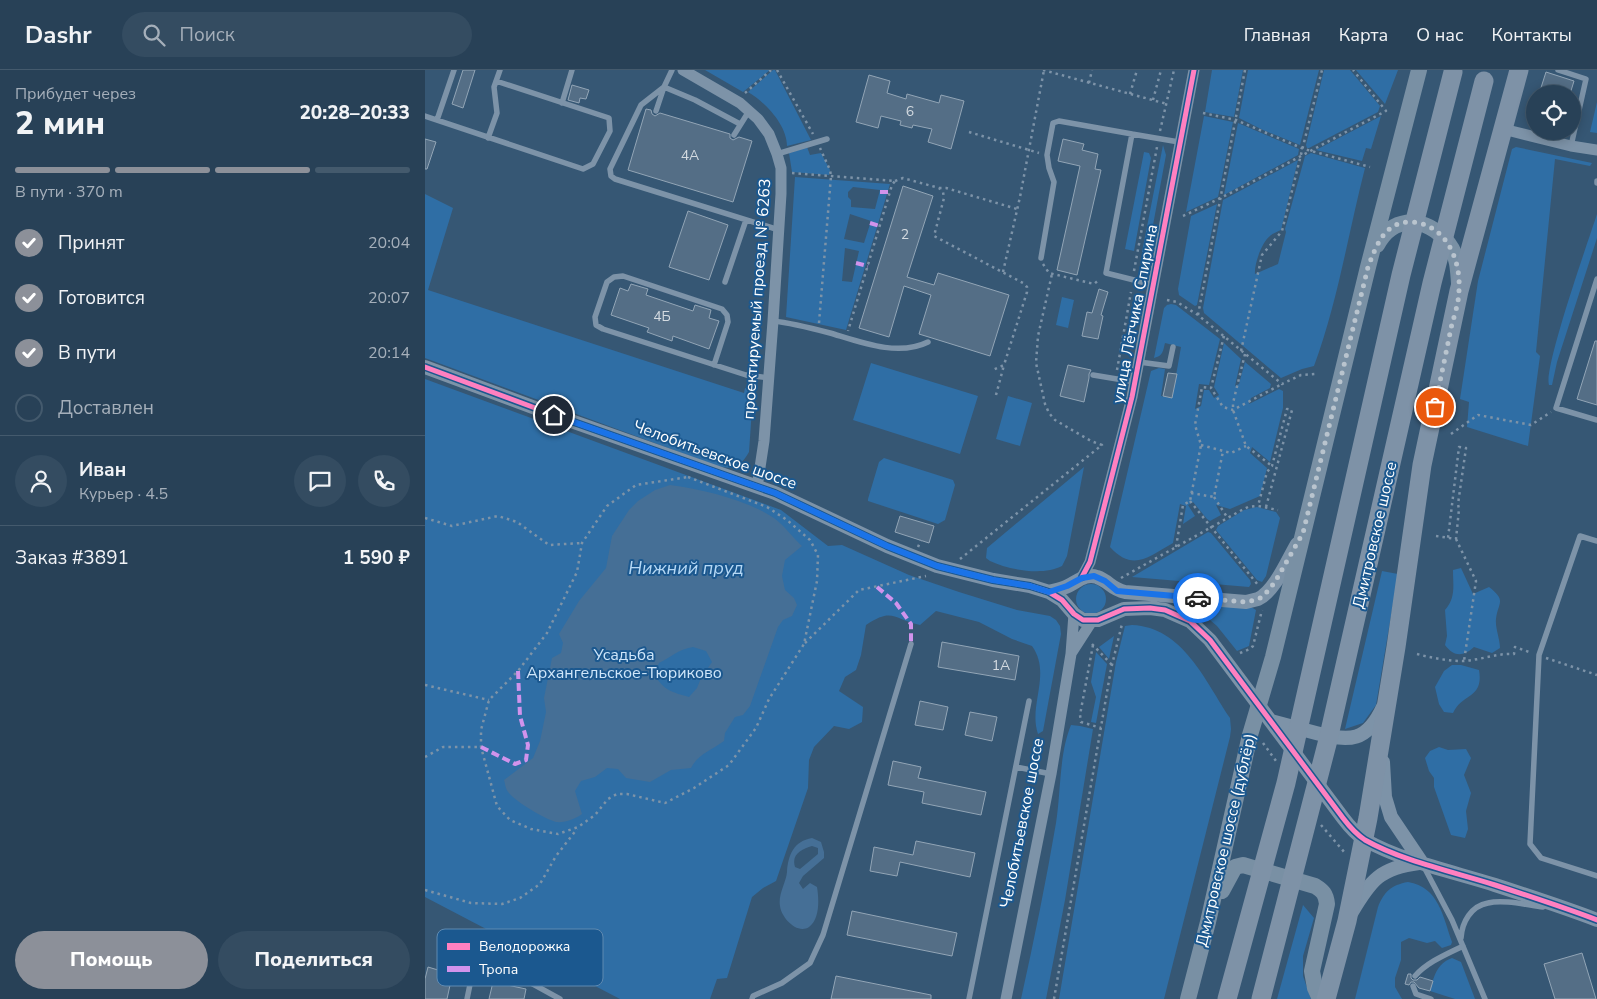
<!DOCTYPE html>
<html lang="ru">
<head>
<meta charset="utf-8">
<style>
	body { margin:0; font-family:"Nunito Sans",sans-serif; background:#344c61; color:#f1f3f6; height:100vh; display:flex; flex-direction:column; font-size:19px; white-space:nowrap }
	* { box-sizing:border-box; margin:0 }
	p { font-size:16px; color:#a5afba }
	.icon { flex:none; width:28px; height:28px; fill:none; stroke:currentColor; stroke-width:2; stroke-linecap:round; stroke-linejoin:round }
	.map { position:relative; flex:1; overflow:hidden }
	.details { display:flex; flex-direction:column; background:#284157; width:425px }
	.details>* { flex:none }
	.controls { position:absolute; left:1101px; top:15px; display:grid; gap:10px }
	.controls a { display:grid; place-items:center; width:55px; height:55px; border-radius:50%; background:#284157; box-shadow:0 2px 12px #0003,0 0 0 1px #445a6d; font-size:25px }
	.pin { position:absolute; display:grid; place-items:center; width:42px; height:42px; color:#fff; margin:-21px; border:2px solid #fff; border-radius:50%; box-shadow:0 1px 5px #0007 }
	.courier { position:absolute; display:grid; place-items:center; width:50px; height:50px; margin:-25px; border:4px solid #1a73e8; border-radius:50%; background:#fff; color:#222; box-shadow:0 1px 6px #0007 }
	.summary em { font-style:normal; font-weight:800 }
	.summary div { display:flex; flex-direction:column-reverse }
	.summary { display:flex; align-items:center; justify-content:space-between; height:85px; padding:0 15px }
	h1 { font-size:32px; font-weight:800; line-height:38px }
	.bar { display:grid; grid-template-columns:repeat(4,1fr); gap:8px 5px; align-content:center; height:60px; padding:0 15px }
	.bar i { height:6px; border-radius:4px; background:#445a6d }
	.bar .selected { background:#8c9099 }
	.bar p { grid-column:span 4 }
	.line { display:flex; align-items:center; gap:12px; padding:0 15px; border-top:1px solid #445a6d }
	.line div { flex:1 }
	.round { display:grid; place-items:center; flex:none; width:52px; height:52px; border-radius:26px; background:#344c61 }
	ol { padding:0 15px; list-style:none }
	li { display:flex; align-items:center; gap:15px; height:55px }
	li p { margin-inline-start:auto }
	li .icon { padding:5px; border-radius:50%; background:#8c9099; color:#fff; stroke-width:4 }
	li:last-child { color:#a5afba }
	li i { width:28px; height:28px; border:2px solid #445a6d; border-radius:50% }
	.cta { display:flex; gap:10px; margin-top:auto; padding:10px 15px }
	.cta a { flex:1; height:58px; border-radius:30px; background:#8c9099; color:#fff; font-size:20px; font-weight:800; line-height:58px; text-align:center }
	.cta a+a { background:#344c61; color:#f1f3f6 }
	header { display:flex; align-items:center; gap:30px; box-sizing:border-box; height:70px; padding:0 25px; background:#284157; border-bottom:1px solid #445a6d }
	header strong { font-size:24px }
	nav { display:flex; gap:28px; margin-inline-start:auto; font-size:18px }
	.search { width:350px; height:45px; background:#344c61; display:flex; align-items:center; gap:12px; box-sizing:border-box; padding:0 18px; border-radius:28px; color:#a5afba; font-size:19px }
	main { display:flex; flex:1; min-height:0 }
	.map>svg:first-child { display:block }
	.green { fill:#2f6ea5; fill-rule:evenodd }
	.water { fill:#456f96; fill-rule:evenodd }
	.building { fill:#546e86; stroke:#92a5b6 }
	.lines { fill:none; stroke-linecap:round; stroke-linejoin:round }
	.path { stroke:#7d93a8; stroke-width:2.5; stroke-dasharray:2.5 4; stroke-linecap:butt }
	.service { stroke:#7d93a8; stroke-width:5.5 }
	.minor { stroke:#7d93a8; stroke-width:11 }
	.tertiary { stroke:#7d93a8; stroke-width:14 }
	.secondary { stroke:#7990a4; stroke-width:16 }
	.trunk { stroke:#7e92a7; stroke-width:19 }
	.trunk-bridge { stroke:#7e92a7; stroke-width:19 }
	.quiet { stroke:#d193ec; stroke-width:4; stroke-dasharray:8 4; stroke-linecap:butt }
	.cycleway-casing { stroke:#1b588f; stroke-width:8 }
	.cycleway { stroke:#ff80c0; stroke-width:5 }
	.done { stroke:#b9c4ce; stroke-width:5; stroke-dasharray:0 9 }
	.route { stroke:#1a73e8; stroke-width:6 }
	.labels { text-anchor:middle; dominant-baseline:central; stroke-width:4; stroke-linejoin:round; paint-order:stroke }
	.number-label { font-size:14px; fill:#d4dbe1 }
	.street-label { font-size:16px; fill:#fff; stroke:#1b588f }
	.park-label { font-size:16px; fill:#cfe6fa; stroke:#1b588f }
	.water-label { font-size:18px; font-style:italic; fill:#b5d8f5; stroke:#1b588f }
	.key { fill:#1b588f; stroke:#5f8ab1; stroke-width:1 }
	.key-label { font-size:14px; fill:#fff }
</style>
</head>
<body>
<header>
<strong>Dashr</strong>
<div class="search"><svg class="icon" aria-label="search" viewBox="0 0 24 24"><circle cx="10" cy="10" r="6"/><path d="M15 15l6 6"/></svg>Поиск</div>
<nav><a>Главная</a><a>Карта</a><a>О нас</a><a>Контакты</a></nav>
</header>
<main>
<section class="details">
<div class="summary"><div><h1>2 мин</h1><p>Прибудет через</p></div><em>20:28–20:33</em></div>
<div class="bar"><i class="selected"></i><i class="selected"></i><i class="selected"></i><i></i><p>В пути · 370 m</p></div>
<ol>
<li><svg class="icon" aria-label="check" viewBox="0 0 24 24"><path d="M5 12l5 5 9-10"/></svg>Принят<p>20:04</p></li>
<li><svg class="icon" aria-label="check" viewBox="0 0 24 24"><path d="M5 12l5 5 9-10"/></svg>Готовится<p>20:07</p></li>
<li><svg class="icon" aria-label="check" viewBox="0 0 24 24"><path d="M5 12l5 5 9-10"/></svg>В пути<p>20:14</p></li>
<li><i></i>Доставлен</li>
</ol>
<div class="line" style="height:90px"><a class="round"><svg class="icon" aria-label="person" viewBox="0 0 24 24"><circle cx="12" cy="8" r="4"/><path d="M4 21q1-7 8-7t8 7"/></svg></a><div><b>Иван</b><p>Курьер · 4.5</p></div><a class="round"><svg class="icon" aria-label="chat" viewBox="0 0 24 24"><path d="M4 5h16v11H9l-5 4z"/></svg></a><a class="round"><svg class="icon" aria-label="phone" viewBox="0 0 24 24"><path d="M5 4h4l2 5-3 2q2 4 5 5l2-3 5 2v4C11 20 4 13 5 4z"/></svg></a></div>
<div class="line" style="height:65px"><div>Заказ #3891</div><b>1 590 ₽</b></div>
<div class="cta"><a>Помощь</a><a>Поделиться</a></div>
</section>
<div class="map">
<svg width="1172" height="929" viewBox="0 0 1172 929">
	<rect width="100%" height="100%" fill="#365774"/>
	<path class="green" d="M280 0H345L318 22Z
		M348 0H350L386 70 362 76C362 55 340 32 323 22Z
		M787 0H818L809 47 780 42Z
		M823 0H894L875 75 838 60 814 48Z
		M899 0H925L955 36 953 42 884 78H882L881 75Z
		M931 0H973L960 34Z
		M1172 32V63L1165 62Z
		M779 46 808 52 793 127 761 142Z
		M956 46 946 79 941 78 937 91 891 80Z
		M813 53 874 79 873 85 799 125Z
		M738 75 741 85 723 182H717Z
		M382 77 385 85 396 83 405 100 404 105 367 102 364 83Z
		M1091 77 1167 93 1165 96 1130 89 1111 282 1115 286 1103 376 1042 357 1044 332 1035 329 1053 211 1087 79Z
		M719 82 724 83 726 88 709 181 700 179Z
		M886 83 940 98C923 164 913 231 889 296L877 299 856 308 779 243 778 238 798 130 873 90 856 160C852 162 848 163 845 166 837 172 829 194 830 204L853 194 861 162 860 159 880 86Z
		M370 107 465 114 421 260 361 247ZM428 117 455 120 450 139 426 137V130L423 127V122ZM425 144 446 151 439 173 419 169ZM420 178 434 181 427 212 417 211Z
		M0 124 28 138 3 220 319 323 320 318 325 320 328 324 324 382C314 399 308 400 289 395L0 288Z
		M792 134 772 235 770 236 754 225 753 219 766 146Z
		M1172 144V168L1132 292 1127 315H1124C1118 299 1164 169 1172 144Z
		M637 227 649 230 643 258 631 255Z
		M746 234 751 235 795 269 784 315 774 314 770 339 776 336 779 320H784L789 328 794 325 789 317 799 273 816 289 810 316 814 314 820 292 846 314 845 318 826 328 824 334 854 319 858 321V338L845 392 827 377 825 383 842 398 835 426 805 439 791 435 796 445 785 451 782 449 768 432 763 435 770 446 758 454 761 436 755 434 748 473C723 487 708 502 685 477L726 301 734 298 740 299 736 326 747 328 756 277 740 273C738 281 738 286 729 288L739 238 742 235Z
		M446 293 553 326 535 384 428 350Z
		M0 309 356 440 403 476 417 475 484 505 534 522 592 540 625 546 631 550 635 556 636 564 618 661 613 664C603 635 627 604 607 576L587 569 554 552 511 541 495 555C468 549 468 537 441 555L436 585 431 600 420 607 414 621 438 637 437 652 424 659 409 656 389 677 384 690 383 718 351 811 338 818 327 827 302 908 292 909 285 929H195L0 827Z
		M583 326 607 333 595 376 571 369Z
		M459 388 528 410 530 415 520 450 513 454 443 431V429L454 392Z
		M659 397 642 486 637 496C618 506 584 500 565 491L561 488 562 478Z
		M832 437 851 442 855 448 841 506 837 512 832 510 791 460 793 456 819 440Z
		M783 462 786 463 825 510 826 514 824 517 707 507Z
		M1036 498 1048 524 1064 517C1082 531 1073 532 1071 549 1070 558 1075 569 1075 578L1067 583 1049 577C1038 587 1029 587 1020 575L1022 566 1020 540C1031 527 1028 516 1028 500Z
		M957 501 973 504 951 635 938 653 920 659Z
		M651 529a15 15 0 1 1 30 0a15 15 0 1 1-30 0Z
		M769 533 826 537 831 540 824 576 812 581 792 556 772 539Z
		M707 555C758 557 780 611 805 648L806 659 805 667 739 929H634L691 592 700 556Z
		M689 566 684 589 674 577Z
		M671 582 682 594 671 653 666 652 671 627 666 612Z
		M1027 595H1036L1054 600C1059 629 1037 623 1028 643L1019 642 1014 634 1010 617 1019 601Z
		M646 655 655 656 668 659 640 830 621 929H596C609 870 621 812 631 753 636 722 634 684 646 655Z
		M1014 677 1023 680 1041 679 1046 688 1039 705 1046 723 1041 741 1043 759 1040 768 1026 765 1009 717V708L1004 701 1000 688 1005 681Z
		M983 812C1014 817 1018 847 1027 872L1026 875 1017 878 1010 871 1002 873 984 868 976 872V890L970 908V917L977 929H930L953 837C959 822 966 815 983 812Z
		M878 835 889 848 878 886V906L886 929H852Z
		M1027 888 1036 892 1050 929H1030L1005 921C1009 907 1011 894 1027 888Z"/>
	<path class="water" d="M245 415C277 419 322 430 349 448 360 456 367 467 377 476L360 490 357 506 360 520 369 528 372 535 367 546 358 550 353 557 325 636 318 645 310 647 300 663 299 671C287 680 273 684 266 698L246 700 225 712 201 708 193 699 182 698 170 707 156 711 150 721 157 744C150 749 140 753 131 752 120 749 84 729 81 718 80 715 80 713 79 710L108 688 115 671 121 642 119 628 127 588 136 583 138 573 134 564 154 531 181 498 187 466 204 440 213 431 230 420ZM268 577 281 581 287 592 276 608 272 618 264 627C247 622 239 621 229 604L234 593C248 586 252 580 268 577Z
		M387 768 396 772 399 782V788L378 806 374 813 378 819 385 813 392 817C394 829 395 849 384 857 372 865 356 847 355 836 353 824 361 813 362 802 363 785 369 771 387 768ZM387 776 393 778V784L375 799 370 797C366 784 377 779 387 776Z"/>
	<path class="building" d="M38 0H50L38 38 27 34Z
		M1121 2 1149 11 1145 24H1114Z
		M444 5 465 11 462 23 481 29 482 24 514 33 516 25 539 31 526 79 503 72 507 59 488 55 487 58 475 55 476 51 456 46 453 58 431 52Z
		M147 15 164 20 161 29 155 28 154 33 143 30Z
		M221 39 226 40 227 44 230 46 235 43 305 64V68L308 70 314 67 327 71 308 132 203 100Z
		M0 69 11 72 2 99H0Z
		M638 69 659 74 657 80 673 84 670 99 676 100 652 205 632 200 655 96 633 91Z
		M478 116 508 126 482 207 509 215 513 203 584 225 565 286 494 264 506 225 479 216 464 267 434 258Z
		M263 141 303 155 284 210 244 197Z
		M206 214 223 219 221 225 268 241 270 235 286 240 284 248 294 251 284 279 248 266 247 271 222 262 224 258 186 245 195 218 203 221Z
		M674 219 683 222 676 245 678 246 673 269 657 266 662 242 667 243Z
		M1170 271H1172V335L1152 329Z
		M643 295 666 300 664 304V308L659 332 635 326Z
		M743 303 752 304 747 328 738 326Z
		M475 446 509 456 504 473 470 462Z
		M517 572 594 586 590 610 513 597Z
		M495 631 523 637 518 660 490 655Z
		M545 642 572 647 567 671 540 665Z
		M468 691 496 697 493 708 561 722 556 745 497 733 499 722 463 715Z
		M491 771 550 783 545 807 475 792 472 806 445 801 449 777 488 785Z
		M427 841 532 863 527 886 422 865Z
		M19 877 42 882 36 909 27 906 22 929H0V909L3 897 13 900Z
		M1157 883 1171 929H1130L1119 894Z
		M983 904H986V908L988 910H992L995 907 1008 911 1005 921 994 918 989 912H986L984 915 980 914Z
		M411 906 506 925V929H406Z
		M68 912 101 919 99 929H64Z"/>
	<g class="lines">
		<path class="path" d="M352 0 388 64
			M618 0 742 34
			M664 13 667 0
			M320 23 346 0
			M705 24 712 0
			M728 30 736 0
			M778 43 811 50 879 79 945 97
			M735 61 749 0
			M544 62 614 83
			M367 103 470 111 467 115 423 261
			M470 111 478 108 514 118 518 122 519 128 509 166 598 213 602 217V222L579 295 568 300
			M514 118H521L592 139
			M758 146C827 114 893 76 961 41L928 0
			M618 194 624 203 669 214 675 209
			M709 201 732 77
			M578 202 595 127 619 0
			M742 230 752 232 773 245 857 314 876 305 890 304
			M773 245 820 0
			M394 253 406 106 405 100 395 78
			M799 266 786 318 798 337 808 340 857 314
			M816 281 837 185 857 161 897 0
			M820 284 808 333V340L821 376 847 396
			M692 300 706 222
			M571 325 579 295
			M1026 364 1053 345 1106 355 1126 342
			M776 375 806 383 821 376
			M263 407 342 437 362 450 385 470 393 485 392 511 379 574 344 629 331 658 304 695 269 718 240 733 202 724H192L183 729 170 745 153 757 133 764 106 759 85 750 72 736 56 677V660L64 630 93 601 122 563 152 502 157 473 182 436 211 415Z
			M766 423 789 427 798 381
			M789 427 802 447
			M765 431 833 515
			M841 437 867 340 862 339 847 396 842 402 833 436 853 440
			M0 448 27 456 73 446 92 452 124 475 157 473
			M1011 466 1031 469 1034 439 1033 434 1041 378 1034 377 1023 468
			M1031 469 1051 511 1039 591
			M493 477 496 470
			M751 477 758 435 765 431 776 375 770 355 777 317 786 318
			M535 489 677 375 666 371 630 350 624 343 620 334 611 293 613 266 627 204
			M696 508 815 441 823 437 833 436
			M380 573 434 520 501 506
			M667 574 687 595
			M668 575 655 645 656 652 676 658
			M815 583 825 579 828 576 837 540
			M992 584C1007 588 1023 591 1038 591 1056 590 1072 583 1089 584L1090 577 1107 583
			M1121 588 1172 605
			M0 615 64 630
			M838 673 851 691
			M0 687 18 677H56
			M896 755 920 783
			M0 820 46 833 77 834 95 828 115 814 131 786 152 759
			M629 929 686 599 697 554"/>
		<path class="service" d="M1133 0 1161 9 1146 76
			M137 33 147 0
			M231 41 239 17 247 0
			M0 46 158 99 168 94 185 61 184 48 71 11
			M12 50 29 0
			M315 54 270 30 239 17 216 35 185 99 186 106 190 109 354 160
			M309 65 324 41
			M63 68 72 43 69 17 75 0
			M352 84 402 69
			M1172 111V113
			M616 188 629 112 624 98 622 85 628 53 634 51 707 64
			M1172 209 1131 338 1172 350
			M300 212 321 150
			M729 215 681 203 707 64 754 72
			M348 251C367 253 386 258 405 263 435 272 473 287 503 272
			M714 292 744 296 748 277
			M289 295 303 252 302 245 297 239 198 206 189 207 182 212 170 247 171 255 178 259 321 305 344 308
			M668 305 710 312
			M1172 471 1155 466 1114 585 1105 774 1116 788 1172 806
			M591 697 626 704
			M998 795 1027 850 1060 929
			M1036 868C1037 852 1046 836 1063 833 1078 829 1102 835 1118 837
			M990 906C1002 892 1022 884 1038 876
			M988 916 991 924 1006 929
			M42 929 48 900 75 896 135 929
			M327 929 328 926 357 913 385 893 398 865 486 574
			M544 929 604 631"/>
		<path class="minor" d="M258 0 315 33 333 49 344 64 352 84 356 98V124L348 251 339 371 332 417
			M1078 59 1146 76 1172 80
			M657 507 665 492 707 327 769 0
			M647 582 667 551
			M581 929 626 704 646 584 649 544"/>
		<path class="tertiary" d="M0 297 129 345 350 423 462 476 512 496 568 510 605 516 624 522 637 530 649 544 658 550H673L699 539 725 538 740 540 765 551 785 570 918 748C924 756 931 764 940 770 977 791 1029 802 1070 815 1104 826 1138 837 1172 850
			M624 522C631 520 637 519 643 516 653 511 661 503 672 507 684 511 686 519 700 522L821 532C825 531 829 530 833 529 850 521 863 489 872 474
			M846 651C861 655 876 659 891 663 925 672 942 672 958 637
			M958 692 960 727 966 747 997 793
			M927 842C946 810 955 798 994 793"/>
		<path class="secondary" d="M952 175C970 141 1009 148 1027 179 1033 190 1033 201 1034 213
			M797 821 810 797 818 795 890 816C898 821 901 824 902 834L887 901 890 918 895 929
			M763 929 783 852 825 665 848 587 943 197 994 0"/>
		<path class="trunk" d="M901 929 922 851 943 748 971 577 997 395 1034 221 1094 0"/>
		<path class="trunk-bridge" d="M802 929 861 713 976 205 1028 2
			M836 929 903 670 1007 213 1059 11"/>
		<path class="quiet" d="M455 122H465
			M445 153 455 156
			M431 193 443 196
			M452 517 471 533 486 554V574
			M56 677 90 694 101 690 103 675 95 646 93 601"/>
		<defs>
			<path id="cycleway" d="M0 297 129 345 350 423 462 476 512 496 568 510 605 516 624 522 637 530 649 544 658 550H673L699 539 725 538 740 540 765 551 785 570 918 748C924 756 931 764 940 770 977 791 1029 802 1070 815 1104 826 1138 837 1172 850
				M657 507 665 492 707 327 769 0"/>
		</defs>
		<use href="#cycleway" class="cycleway-casing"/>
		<use href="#cycleway" class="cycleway"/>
	</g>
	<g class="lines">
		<path class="done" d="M773 528 821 532 834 529 841 523 850 512 878 463 943 197C951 177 958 153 984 152 1020 152 1036 189 1034 220 1034 233 1029 246 1026 258 1021 284 1015 310 1010 337"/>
		<path class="route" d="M129 345 350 423 462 476 512 496 568 510 605 516 624 522 642 516 657 508 669 506 680 511 692 521 773 528"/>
	</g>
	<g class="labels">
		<g class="number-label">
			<text x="485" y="41">6</text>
			<text x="265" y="85">4А</text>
			<text x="480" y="164">2</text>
			<text x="237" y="246">4Б</text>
			<text x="576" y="595">1А</text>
		</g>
		<g class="street-label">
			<text transform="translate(332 229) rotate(-86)">проектируемый проезд № 6263</text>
			<text transform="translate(710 244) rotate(-79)">улица Лётчика Спирина</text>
			<text transform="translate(290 385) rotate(20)">Челобитьевское шоссе</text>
			<text transform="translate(950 465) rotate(-77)">Дмитровское шоссе</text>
			<text transform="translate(597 753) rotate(-79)">Челобитьевское шоссе</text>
			<text transform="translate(801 770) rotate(-77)">Дмитровское шоссе (дублёр)</text>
		</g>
		<g class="park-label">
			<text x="199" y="585">Усадьба<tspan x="199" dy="18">Архангельское-Тюриково</tspan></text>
		</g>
		<g class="water-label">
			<text x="261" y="498">Нижний пруд</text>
		</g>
	</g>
	<rect x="12" y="859" width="166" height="57" rx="8" class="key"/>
	<rect x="22" y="873" width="23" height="7" fill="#ff80c0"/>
	<rect x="22" y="896" width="23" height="6" fill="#d193ec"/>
	<g class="key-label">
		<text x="54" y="881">Велодорожка</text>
		<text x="54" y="904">Тропа</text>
	</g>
</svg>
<div class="controls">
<a><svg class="icon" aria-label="locate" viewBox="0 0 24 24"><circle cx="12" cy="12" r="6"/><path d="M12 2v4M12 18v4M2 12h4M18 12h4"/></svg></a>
</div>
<div class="pin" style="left:1010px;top:337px;background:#ea580c"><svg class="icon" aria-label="bag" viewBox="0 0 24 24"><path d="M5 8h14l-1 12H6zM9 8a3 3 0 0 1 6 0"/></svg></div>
<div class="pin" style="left:129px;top:345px;background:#1f2937"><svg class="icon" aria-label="home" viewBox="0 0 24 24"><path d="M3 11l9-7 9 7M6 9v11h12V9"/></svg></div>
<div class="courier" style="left:773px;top:528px"><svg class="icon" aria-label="car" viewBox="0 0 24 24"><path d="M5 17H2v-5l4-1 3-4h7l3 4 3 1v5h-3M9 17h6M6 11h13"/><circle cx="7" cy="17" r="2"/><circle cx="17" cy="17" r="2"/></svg></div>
</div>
</main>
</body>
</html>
